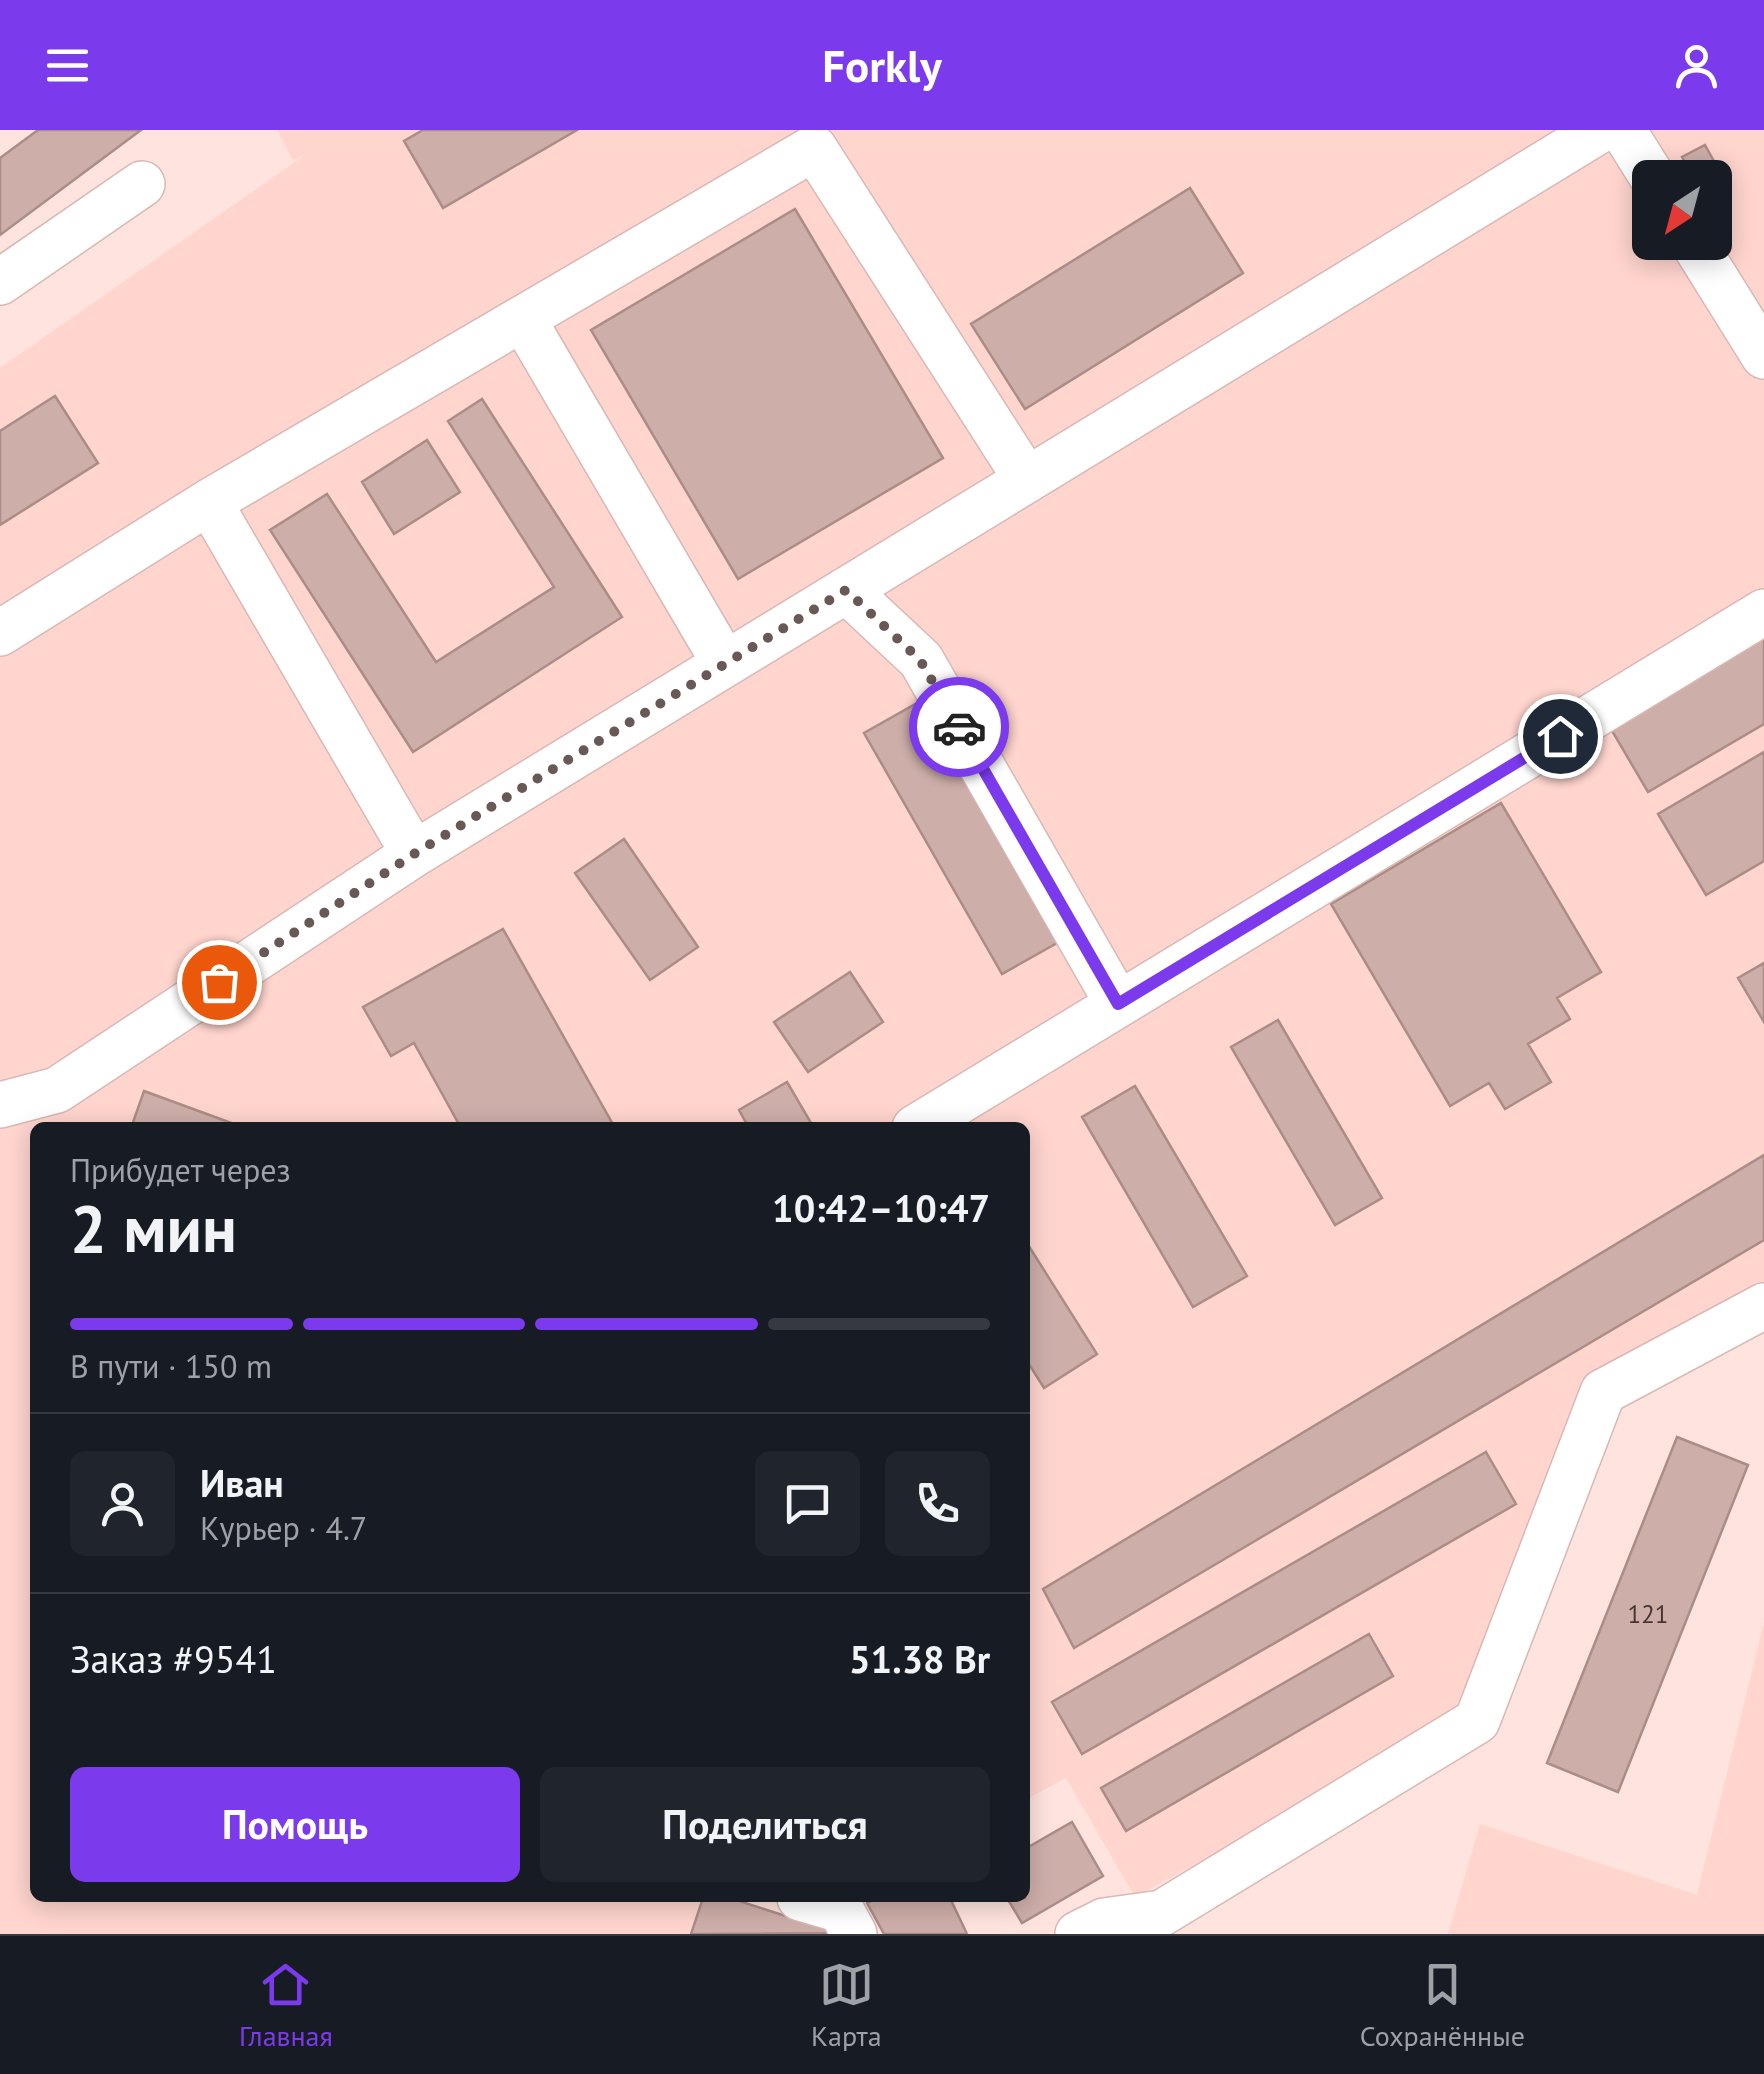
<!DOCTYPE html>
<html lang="ru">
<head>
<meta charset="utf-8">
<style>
	body { margin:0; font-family:"PT Sans",sans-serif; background:#20242c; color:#f1f3f6; height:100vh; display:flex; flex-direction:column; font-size:38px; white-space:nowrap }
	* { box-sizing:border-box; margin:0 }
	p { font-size:32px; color:#9ea1a6 }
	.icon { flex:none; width:55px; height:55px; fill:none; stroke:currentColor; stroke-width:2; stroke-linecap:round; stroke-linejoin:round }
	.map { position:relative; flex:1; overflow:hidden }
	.side { position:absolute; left:30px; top:992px; width:1000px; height:780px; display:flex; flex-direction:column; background:#171b24; border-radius:15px; box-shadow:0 5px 25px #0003 }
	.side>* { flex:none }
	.needle { width:65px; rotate:216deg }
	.fabs { position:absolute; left:1632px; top:30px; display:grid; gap:20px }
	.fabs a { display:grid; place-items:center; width:100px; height:100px; border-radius:15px; background:#171b24; box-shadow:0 5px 25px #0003; font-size:50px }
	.pin { position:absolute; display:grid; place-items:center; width:85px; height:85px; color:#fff; margin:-42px; border:5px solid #fff; border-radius:50%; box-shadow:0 2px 10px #0007 }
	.courier { position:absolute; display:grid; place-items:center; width:100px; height:100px; margin:-50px; border:8px solid #7c3aed; border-radius:50%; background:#fff; color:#222; box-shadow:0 2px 12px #0007 }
	.overview em { font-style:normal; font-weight:800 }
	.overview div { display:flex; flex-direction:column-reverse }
	.overview { display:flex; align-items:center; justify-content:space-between; height:170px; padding:0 40px }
	h1 { font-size:65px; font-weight:800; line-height:75px }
	.bar { display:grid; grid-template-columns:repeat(4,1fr); gap:15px 10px; align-content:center; height:120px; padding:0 40px }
	.bar i { height:12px; border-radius:8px; background:#363941 }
	.bar .current { background:#7c3aed }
	.bar p { grid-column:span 4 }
	.line { display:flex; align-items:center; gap:25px; padding:0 40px; border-top:2px solid #363941 }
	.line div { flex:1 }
	.round { display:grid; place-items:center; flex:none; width:105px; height:105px; border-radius:15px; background:#20242c }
	.action { display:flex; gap:20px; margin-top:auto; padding:20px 40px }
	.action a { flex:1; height:115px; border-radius:15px; background:#7c3aed; color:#fff; font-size:40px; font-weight:800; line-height:115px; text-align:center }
	.action a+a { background:#20242c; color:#f1f3f6 }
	header { display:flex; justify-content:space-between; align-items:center; height:130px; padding:0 40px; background:#7c3aed; color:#fff; font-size:45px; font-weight:800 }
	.menu { display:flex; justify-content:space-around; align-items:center; height:140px; border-top:2px solid #363941; background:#171b24; font-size:28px; color:#9ea1a6 }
	.menu a { display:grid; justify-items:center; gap:5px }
	.menu .current { color:#7c3aed }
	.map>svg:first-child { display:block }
	.built { fill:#ffd5ce; fill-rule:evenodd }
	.building { fill:#ceaea9; stroke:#ab8c87; stroke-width:2.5 }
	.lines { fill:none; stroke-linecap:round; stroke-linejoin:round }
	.minor-casing { stroke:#d9b8b3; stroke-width:48 }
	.minor { stroke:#fff; stroke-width:45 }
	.done { stroke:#685856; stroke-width:10; stroke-dasharray:0 18 }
	.route { stroke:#7c3aed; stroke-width:12 }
	.labels { text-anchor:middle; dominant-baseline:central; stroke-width:8; stroke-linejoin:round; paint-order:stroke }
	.number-label { font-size:25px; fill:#463533 }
</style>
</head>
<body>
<header><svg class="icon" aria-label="menu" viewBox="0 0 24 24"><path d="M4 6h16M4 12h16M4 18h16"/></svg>Forkly<svg class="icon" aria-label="person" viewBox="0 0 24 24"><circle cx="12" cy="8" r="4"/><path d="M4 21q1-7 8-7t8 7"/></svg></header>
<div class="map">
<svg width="1764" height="1804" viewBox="0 0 1764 1804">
	<rect width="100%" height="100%" fill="#fee3de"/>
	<path class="built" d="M277 0H1764V1162L1600 1252 1469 1584 1135 1767 1066 1648 1025 1670V998H35V1768H703L691 1804H0V238L308 23 293 30ZM1650 48H1715V112H1650Z
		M1764 1492V1804H1448L1480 1694 1697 1765Z"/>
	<path class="building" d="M38 0H141L0 105V28Z
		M423 0H577L443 78 404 11Z
		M1705 15 1721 44 1715 48H1694L1682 27Z
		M1190 58 1243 143 1025 279 971 194Z
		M795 79 943 328 738 449 591 200Z
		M55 266 98 333 0 395V301Z
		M482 269 622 487 413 622 270 400 327 364 436 532 554 457 448 291Z
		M427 310 460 362 394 404 362 352Z
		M1764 503V594L1648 662 1608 594Z
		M919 572 1057 813 1002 844 864 603Z
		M1764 622V731L1706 765 1658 684Z
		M1501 673 1601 842 1557 868 1570 889 1528 914 1551 952 1505 979 1489 953 1450 976 1331 774Z
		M624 709 698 817 650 850 575 743Z
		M503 799 615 998H461L414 913 391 926 363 877Z
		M1764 833V892L1738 848Z
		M850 842 883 892 808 942 774 892Z
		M1278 890 1382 1068 1335 1095 1231 917Z
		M787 952 814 998H749L739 980Z
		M1135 956 1247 1146 1193 1177 1082 987Z
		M144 961 245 998H131Z
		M1764 1025V1110L1074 1518 1043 1459Z
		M1025 1110 1097 1224 1044 1258 1025 1228Z
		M1677 1307 1748 1335 1618 1662 1547 1633Z
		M1486 1322 1516 1374 1082 1624 1052 1572Z
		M1369 1504 1393 1546 1126 1701 1101 1658Z
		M1072 1692 1103 1746 1022 1793 1007 1768H1025V1719Z
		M703 1768H730L838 1803 691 1804Z
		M878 1768H950L967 1804H884L867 1773Z"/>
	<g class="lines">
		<defs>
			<path id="minor" d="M1623 0 1653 48
				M1693 112 1764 226
				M0 152 142 54
				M523 189 725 534
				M209 372 814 18 1027 350
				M846 460 921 530 1118 874
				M0 503 209 372 414 724
				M0 975 57 960 414 724 1600 0
				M915 998 1764 482
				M800 1768 841 1780 854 1804
				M1078 1804 1104 1791 1162 1783 1477 1591 1603 1262 1764 1176"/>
		</defs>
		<use href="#minor" class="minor-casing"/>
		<use href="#minor" class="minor"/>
	</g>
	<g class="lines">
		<path class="done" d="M219 852 414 724 846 460 920 530 959 597"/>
		<path class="route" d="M959 597 1118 874 1560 606"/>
	</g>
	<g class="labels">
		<g class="number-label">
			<text x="1648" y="1484">121</text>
		</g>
	</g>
</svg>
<div class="fabs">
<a><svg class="needle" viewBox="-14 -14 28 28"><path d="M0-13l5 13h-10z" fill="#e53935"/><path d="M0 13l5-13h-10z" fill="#9ea1a6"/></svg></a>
</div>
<div class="pin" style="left:219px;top:852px;background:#ea580c"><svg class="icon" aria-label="bag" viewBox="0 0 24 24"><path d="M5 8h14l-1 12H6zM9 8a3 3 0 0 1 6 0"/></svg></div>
<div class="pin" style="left:1560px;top:606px;background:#1f2937"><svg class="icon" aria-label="home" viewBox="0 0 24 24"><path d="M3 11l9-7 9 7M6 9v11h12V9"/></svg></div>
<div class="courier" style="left:959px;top:597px"><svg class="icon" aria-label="car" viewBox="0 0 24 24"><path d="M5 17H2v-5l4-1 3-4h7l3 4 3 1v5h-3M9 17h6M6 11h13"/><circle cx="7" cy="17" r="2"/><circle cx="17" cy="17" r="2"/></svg></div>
<section class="side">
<div class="overview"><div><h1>2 мин</h1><p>Прибудет через</p></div><em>10:42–10:47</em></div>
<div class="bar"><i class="current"></i><i class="current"></i><i class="current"></i><i></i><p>В пути · 150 m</p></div>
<div class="line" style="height:180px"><a class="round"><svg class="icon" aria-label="person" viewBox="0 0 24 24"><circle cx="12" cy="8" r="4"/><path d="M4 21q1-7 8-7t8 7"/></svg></a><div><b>Иван</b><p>Курьер · 4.7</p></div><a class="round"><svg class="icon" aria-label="chat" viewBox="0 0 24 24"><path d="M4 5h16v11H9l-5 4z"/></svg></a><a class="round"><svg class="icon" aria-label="phone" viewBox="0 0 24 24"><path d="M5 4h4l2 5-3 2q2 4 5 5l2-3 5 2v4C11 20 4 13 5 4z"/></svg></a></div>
<div class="line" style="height:130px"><div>Заказ #9541</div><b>51.38 Br</b></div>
<div class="action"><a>Помощь</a><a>Поделиться</a></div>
</section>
</div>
<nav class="menu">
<a class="current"><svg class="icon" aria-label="home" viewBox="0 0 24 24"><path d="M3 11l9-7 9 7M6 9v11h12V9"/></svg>Главная</a>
<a><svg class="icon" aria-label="map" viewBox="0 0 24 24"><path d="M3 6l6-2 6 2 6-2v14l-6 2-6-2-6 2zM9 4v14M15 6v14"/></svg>Карта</a>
<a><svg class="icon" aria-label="saved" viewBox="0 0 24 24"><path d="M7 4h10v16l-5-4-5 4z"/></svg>Сохранённые</a>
</nav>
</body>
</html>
